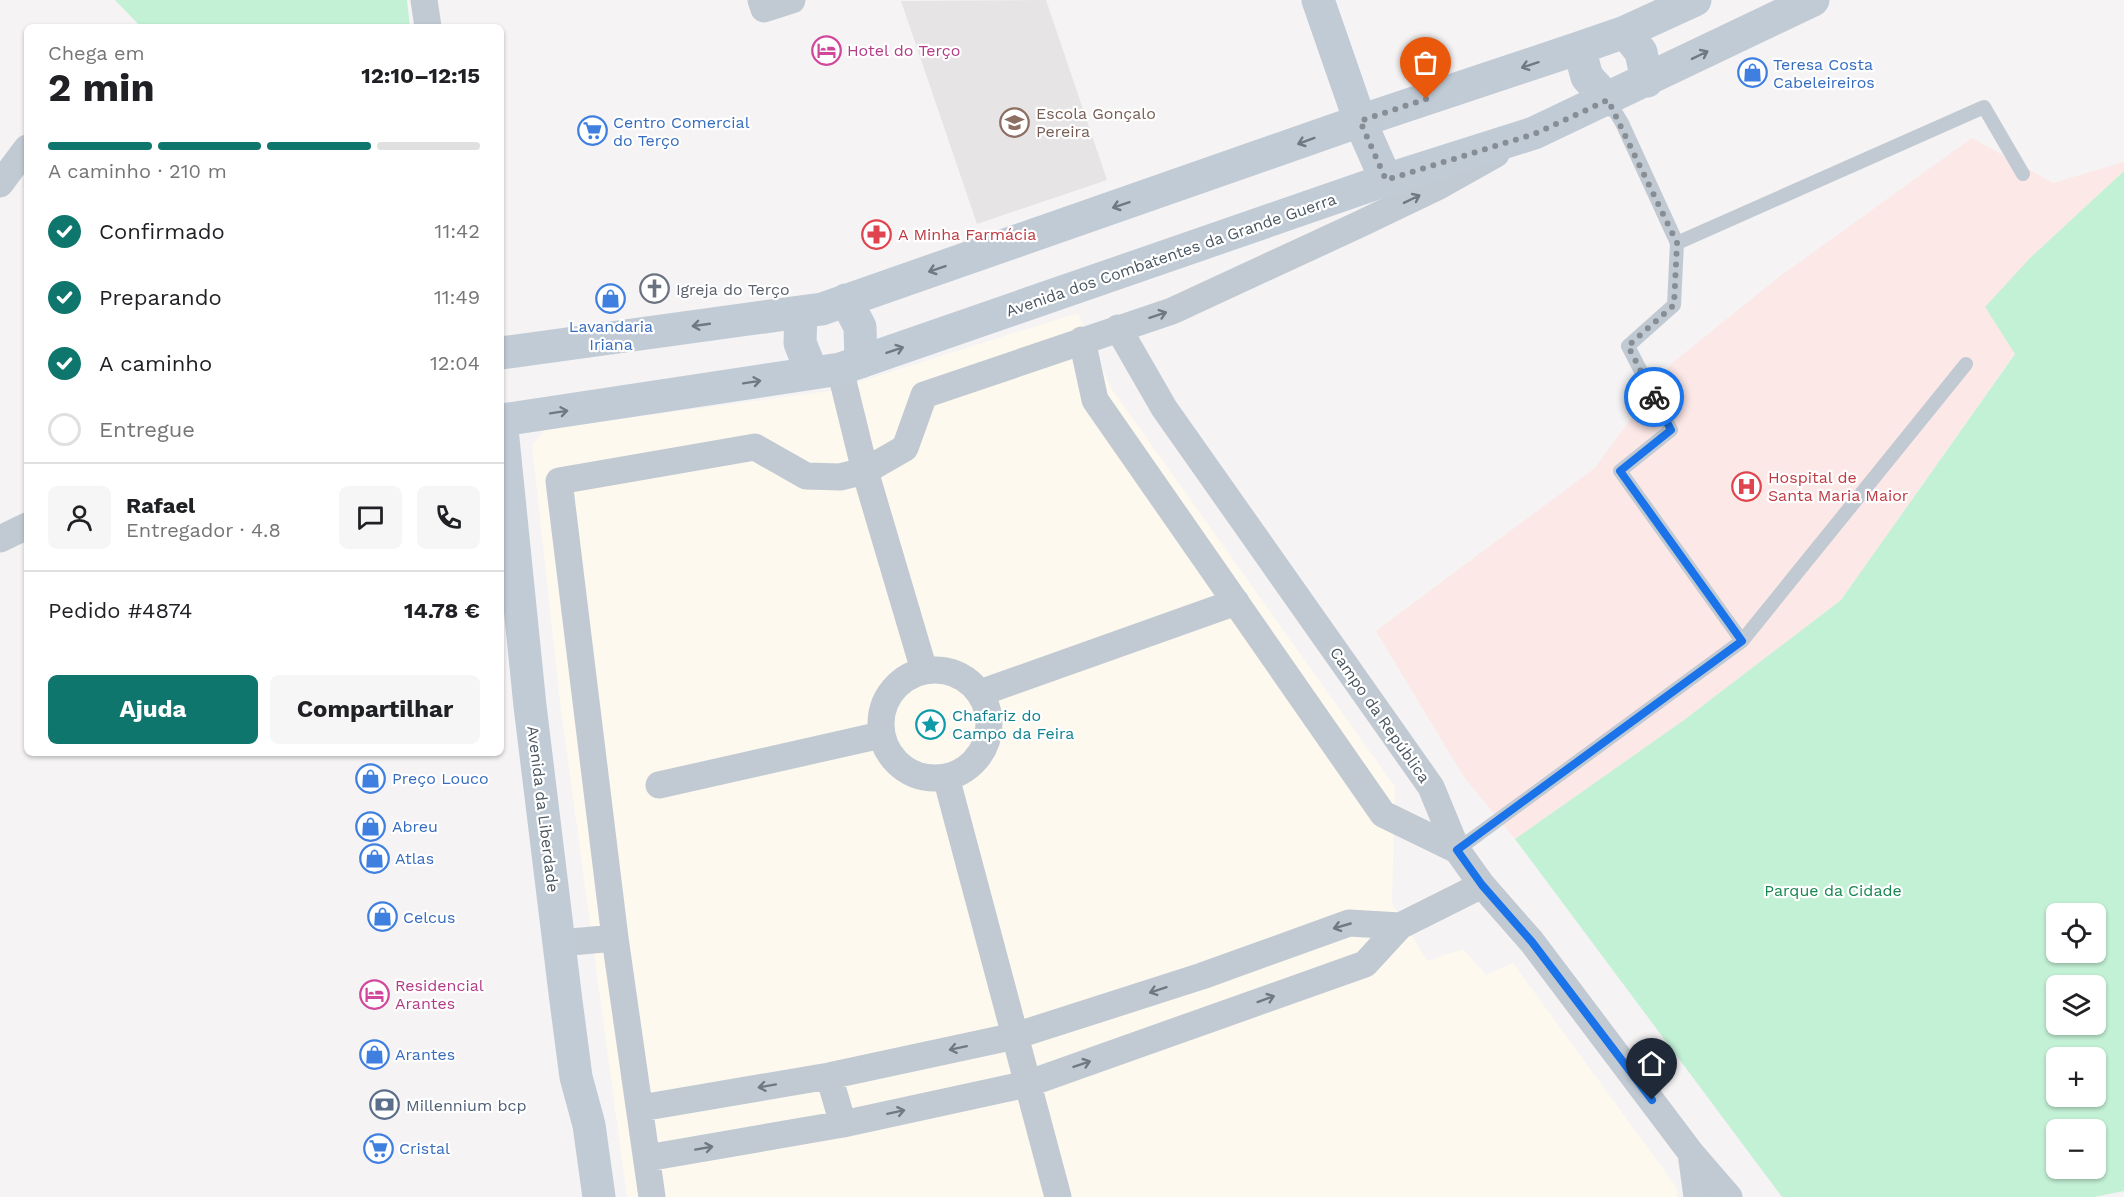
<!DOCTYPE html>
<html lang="pt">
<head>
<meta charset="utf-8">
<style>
	body { margin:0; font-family:"Work Sans",sans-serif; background:#f6f6f6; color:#202124; height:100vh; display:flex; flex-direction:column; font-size:22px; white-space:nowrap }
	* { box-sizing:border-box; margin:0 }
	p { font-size:20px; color:#757577 }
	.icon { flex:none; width:33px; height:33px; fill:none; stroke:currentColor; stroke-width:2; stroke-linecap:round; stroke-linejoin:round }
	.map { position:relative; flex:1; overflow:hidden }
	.details { position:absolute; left:24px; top:24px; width:480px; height:732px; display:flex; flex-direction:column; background:#fff; border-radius:9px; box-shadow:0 2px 4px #0004 }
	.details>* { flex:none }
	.controls { position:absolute; left:2046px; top:903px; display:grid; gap:12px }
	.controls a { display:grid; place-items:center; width:60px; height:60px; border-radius:9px; background:#fff; box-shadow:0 2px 4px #0004; font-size:30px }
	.pin { position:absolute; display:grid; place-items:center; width:51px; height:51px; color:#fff; margin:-62px -26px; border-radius:50% 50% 50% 0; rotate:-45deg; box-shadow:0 0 6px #0007 }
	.pin .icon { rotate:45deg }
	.courier { position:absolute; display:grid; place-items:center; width:60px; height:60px; margin:-30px; border:4px solid #1a73e8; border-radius:50%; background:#fff; color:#222; box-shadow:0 2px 8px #0007 }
	.overview em { font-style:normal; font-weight:700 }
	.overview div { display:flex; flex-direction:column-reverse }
	.overview { display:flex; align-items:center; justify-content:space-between; height:102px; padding:0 24px }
	h1 { font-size:39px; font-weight:700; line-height:45px }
	.bar { display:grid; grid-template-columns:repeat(4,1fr); gap:9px 6px; align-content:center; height:72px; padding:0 24px }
	.bar i { height:8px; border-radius:4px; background:#e0e0e0 }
	.bar .on { background:#0f766e }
	.bar p { grid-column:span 4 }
	.line { display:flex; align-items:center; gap:15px; padding:0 24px; border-top:2px solid #e0e0e0 }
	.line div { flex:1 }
	.round { display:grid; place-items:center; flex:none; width:63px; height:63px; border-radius:9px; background:#f6f6f6 }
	ol { padding:0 24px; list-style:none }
	li { display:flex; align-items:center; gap:18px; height:66px }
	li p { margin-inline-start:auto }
	li .icon { padding:6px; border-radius:50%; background:#0f766e; color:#fff; stroke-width:4 }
	li:last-child { color:#757577 }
	li i { width:33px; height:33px; border:3px solid #e0e0e0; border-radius:50% }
	.cta { display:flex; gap:12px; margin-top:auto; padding:12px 24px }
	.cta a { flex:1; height:69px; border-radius:9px; background:#0f766e; color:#fff; font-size:24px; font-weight:700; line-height:69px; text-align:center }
	.cta a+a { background:#f6f6f6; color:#202124 }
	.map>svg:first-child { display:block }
	.commercial { fill:#fdf9ef }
	.education { fill:#e6e4e5 }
	.medical { fill:#fce8e6 }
	.green { fill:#c3f1d5; fill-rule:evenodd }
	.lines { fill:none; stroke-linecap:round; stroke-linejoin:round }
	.lane { stroke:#c1cad2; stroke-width:14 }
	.street { stroke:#c1cad2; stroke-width:27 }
	.secondary { stroke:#c1cbd6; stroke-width:33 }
	.oneway { stroke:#6e7984 }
	.oneway2 { stroke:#6e7983 }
	.done { stroke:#868d94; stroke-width:6; stroke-dasharray:0 10.8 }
	.route { stroke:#1a73e8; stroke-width:8 }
	.labels { text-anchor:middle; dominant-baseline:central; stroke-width:4.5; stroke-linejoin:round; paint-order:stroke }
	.hotel-label { font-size:16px; fill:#b23c85; stroke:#fff; text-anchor:start }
	.shop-label { font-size:16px; fill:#366cbe; stroke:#fff; text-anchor:start }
	.education-label { font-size:16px; fill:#785e54; stroke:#fff; text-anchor:start }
	.health-label { font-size:16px; fill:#be3a42; stroke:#fff; text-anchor:start }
	.street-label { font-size:16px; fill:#4a5661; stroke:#fff }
	.worship-label { font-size:16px; fill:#5b616d; stroke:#fff; text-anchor:start }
	.culture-label { font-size:16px; fill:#0d838f; stroke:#fff; text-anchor:start }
	.park-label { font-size:16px; fill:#17864f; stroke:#fff }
	.service-label { font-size:16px; fill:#4e5e75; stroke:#fff; text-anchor:start }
</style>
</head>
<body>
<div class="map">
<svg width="2124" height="1197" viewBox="0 0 2124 1197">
	<rect width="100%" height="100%" fill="#f5f3f3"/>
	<path class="commercial" d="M1078 313 1111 388 1395 787 1392 903 1427 961 1463 949 1486 975 1513 963 1677 1188V1197H627L560 702 532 445 546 429 830 391Z"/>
	<path class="education" d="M1046 0 1107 180 977 224 901 1Z"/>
	<path class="medical" d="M1972 138 2053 183 2124 162V171L2030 258 1985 307 2015 353 1841 600 1684 720 1515 839 1464 777 1376 631 1595 468 1671 364 1779 277Z"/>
	<path class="green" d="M115 0H407L410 27H141Z
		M2124 171V1191L2094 1197H1782L1515 839 1684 720 1841 600 2015 354 1985 307 2030 258ZM2056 914H2096V952H2056ZM2056 986H2096V1024H2056ZM2056 1058H2096V1096H2056ZM2056 1130H2096V1168H2056Z"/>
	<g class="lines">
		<path class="lane" d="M1677 243 1984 107 2023 174
			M1742 641 1966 364
			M1457 850 1742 641 1620 471 1671 430 1628 346 1674 305 1677 243 1622 123 1608 100"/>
		<path class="street" d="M424 0 428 27
			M761 0 764 9 792 0
			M0 184 27 148
			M1118 328 1164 408 1431 787 1457 850 1482 885 1532 942 1691 1153 1729 1197
			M1082 340 1095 400 1383 814 1457 850
			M840 369 865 471 924 670
			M0 539 27 526
			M881 724a54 54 0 1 1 108 0a54 54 0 1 1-108 0Z
			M980 693 1236 602
			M946 777 1058 1197
			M659 785 881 735
			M560 943 615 938
			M829 1076 843 1124
			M641 1108 829 1076 1015 1036 1202 976 1349 923 1400 926
			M1691 1153 1697 1197
			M647 1158 843 1124 1027 1084 1365 964 1400 926 1482 885
			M652 1197 615 938 559 481 755 447 806 476 840 477 865 471 905 448 924 395 1172 311 1360 224 1439 186 1496 154"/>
		<path class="secondary" d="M1318 0 1360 121 1386 180
			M1625 32 1641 52 1647 81
			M1579 48 1587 77 1608 100
			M846 300 860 327 861 362
			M801 312 800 343 812 373
			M501 353 822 309 1360 121 1579 48 1625 32 1695 0
			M501 419 530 706 566 1001 576 1077 589 1125 599 1197
			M502 420 840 369 1386 180 1534 133 1813 0"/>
	</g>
	<defs><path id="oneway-shaft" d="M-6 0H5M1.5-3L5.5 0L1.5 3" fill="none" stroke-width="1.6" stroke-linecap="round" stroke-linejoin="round" transform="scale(1.5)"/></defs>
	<g class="oneway">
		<use href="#oneway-shaft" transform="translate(1700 55) rotate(-26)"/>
		<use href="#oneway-shaft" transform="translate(1530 65) rotate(162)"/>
		<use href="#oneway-shaft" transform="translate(1306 141) rotate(160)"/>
		<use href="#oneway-shaft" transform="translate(1121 205) rotate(161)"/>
		<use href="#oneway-shaft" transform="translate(937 269) rotate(161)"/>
		<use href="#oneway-shaft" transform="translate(701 325) rotate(172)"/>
		<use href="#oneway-shaft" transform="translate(895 350) rotate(-19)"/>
		<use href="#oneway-shaft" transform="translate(752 382) rotate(-9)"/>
		<use href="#oneway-shaft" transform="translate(559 412) rotate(-9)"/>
	</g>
	<g class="oneway2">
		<use href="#oneway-shaft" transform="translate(1412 199) rotate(-26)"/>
		<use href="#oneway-shaft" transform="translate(1158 315) rotate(-18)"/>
		<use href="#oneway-shaft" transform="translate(1342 926) rotate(164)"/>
		<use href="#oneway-shaft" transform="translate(1158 990) rotate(162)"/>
		<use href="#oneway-shaft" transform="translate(1266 999) rotate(-20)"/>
		<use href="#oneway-shaft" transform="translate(958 1048) rotate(168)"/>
		<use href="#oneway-shaft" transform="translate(1082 1064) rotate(-19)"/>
		<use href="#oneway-shaft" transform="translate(767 1086) rotate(170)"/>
		<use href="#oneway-shaft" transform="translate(896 1112) rotate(-12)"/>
		<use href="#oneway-shaft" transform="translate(704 1148) rotate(-10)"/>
	</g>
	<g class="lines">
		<path class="done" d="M1426 99 1360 121 1386 180 1534 134 1608 100 1677 243 1674 305 1628 346 1654 397"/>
		<path class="route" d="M1652 1100 1532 942 1482 885 1457 850 1742 641 1620 471 1671 430 1654 397"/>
	</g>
	<defs>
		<symbol id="hotel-ring" viewBox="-11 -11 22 22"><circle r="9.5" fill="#fff" stroke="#d1479c" stroke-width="1.5"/><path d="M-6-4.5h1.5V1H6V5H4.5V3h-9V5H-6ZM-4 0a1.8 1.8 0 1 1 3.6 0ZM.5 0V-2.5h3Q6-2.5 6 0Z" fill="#d1479c"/></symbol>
		<symbol id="shop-ring" viewBox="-11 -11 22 22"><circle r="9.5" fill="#fff" stroke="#3f7fe0" stroke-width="1.5"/><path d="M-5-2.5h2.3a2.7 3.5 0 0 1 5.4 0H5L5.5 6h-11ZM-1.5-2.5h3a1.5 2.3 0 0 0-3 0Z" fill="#3f7fe0"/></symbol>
		<symbol id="school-ring" viewBox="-11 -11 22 22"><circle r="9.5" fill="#fff" stroke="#8d6e63" stroke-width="1.5"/><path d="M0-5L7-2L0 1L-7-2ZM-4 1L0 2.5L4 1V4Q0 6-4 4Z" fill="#8d6e63"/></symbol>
		<symbol id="supermarket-ring" viewBox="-11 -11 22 22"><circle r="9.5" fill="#fff" stroke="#3f7fe0" stroke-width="1.5"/><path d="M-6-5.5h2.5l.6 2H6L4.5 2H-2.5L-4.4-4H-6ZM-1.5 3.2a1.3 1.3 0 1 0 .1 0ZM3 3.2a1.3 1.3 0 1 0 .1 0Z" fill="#3f7fe0"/></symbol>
		<symbol id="pharmacy-ring" viewBox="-11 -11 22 22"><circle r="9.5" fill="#fff" stroke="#e0444e" stroke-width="1.5"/><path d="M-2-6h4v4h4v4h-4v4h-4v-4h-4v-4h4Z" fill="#e0444e"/></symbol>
		<symbol id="church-ring" viewBox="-11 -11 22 22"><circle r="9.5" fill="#fff" stroke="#6b7280" stroke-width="1.5"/><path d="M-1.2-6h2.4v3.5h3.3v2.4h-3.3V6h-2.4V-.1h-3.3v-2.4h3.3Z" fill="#6b7280"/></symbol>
		<symbol id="hospital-ring" viewBox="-11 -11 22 22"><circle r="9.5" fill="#fff" stroke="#e0444e" stroke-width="1.5"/><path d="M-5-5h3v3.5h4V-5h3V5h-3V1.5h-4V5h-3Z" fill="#e0444e"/></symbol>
		<symbol id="sight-ring" viewBox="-11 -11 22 22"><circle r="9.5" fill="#fff" stroke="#0f9aa8" stroke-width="1.5"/><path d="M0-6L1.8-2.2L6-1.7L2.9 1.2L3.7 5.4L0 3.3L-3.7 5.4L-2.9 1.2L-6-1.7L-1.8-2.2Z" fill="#0f9aa8"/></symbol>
		<symbol id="bank-ring" viewBox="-11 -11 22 22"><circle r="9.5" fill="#fff" stroke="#5c6f8a" stroke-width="1.5"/><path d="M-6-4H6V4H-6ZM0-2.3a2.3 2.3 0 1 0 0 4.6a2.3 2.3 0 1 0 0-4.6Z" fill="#5c6f8a"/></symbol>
	</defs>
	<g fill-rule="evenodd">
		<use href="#hotel-ring" x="810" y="34" width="33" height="33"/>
		<use href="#shop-ring" x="1736" y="56" width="33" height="33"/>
		<use href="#school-ring" x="998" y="106" width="33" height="33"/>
		<use href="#supermarket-ring" x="576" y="114" width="33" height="33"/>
		<use href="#pharmacy-ring" x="860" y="218" width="33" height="33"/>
		<use href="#church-ring" x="638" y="272" width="33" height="33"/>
		<use href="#shop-ring" x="594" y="282" width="33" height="33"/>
		<use href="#hospital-ring" x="1730" y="470" width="33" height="33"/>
		<use href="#sight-ring" x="914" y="708" width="33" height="33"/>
		<use href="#shop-ring" x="354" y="762" width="33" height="33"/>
		<use href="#shop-ring" x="354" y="810" width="33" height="33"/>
		<use href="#shop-ring" x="358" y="842" width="33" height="33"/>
		<use href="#shop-ring" x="366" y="900" width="33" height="33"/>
		<use href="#hotel-ring" x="358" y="978" width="33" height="33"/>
		<use href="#shop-ring" x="358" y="1038" width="33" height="33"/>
		<use href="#bank-ring" x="368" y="1088" width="33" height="33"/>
		<use href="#supermarket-ring" x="362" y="1132" width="33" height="33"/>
	</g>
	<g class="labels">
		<g class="hotel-label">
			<text x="847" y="50">Hotel do Terço</text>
			<text x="395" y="985">Residencial<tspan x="395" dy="18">Arantes</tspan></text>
		</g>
		<g class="shop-label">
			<text x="1773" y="64">Teresa Costa<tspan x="1773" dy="18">Cabeleireiros</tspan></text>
			<text x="613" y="122">Centro Comercial<tspan x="613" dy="18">do Terço</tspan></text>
			<text x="611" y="326" text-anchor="middle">Lavandaria<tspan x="611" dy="18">Iriana</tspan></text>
			<text x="392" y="778">Preço Louco</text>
			<text x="392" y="826">Abreu</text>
			<text x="395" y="858">Atlas</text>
			<text x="403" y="917">Celcus</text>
			<text x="395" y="1054">Arantes</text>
			<text x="399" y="1148">Cristal</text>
		</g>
		<g class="education-label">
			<text x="1036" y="113">Escola Gonçalo<tspan x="1036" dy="18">Pereira</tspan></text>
		</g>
		<g class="health-label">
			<text x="898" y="234">A Minha Farmácia</text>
			<text x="1768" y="477">Hospital de<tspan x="1768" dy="18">Santa Maria Maior</tspan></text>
		</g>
		<g class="street-label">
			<text transform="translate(1171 255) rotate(-19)">Avenida dos Combatentes da Grande Guerra</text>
			<text transform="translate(1380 715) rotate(55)">Campo da República</text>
			<text transform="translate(543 809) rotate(83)">Avenida da Liberdade</text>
		</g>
		<g class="worship-label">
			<text x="676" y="289">Igreja do Terço</text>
		</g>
		<g class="culture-label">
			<text x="952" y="715">Chafariz do<tspan x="952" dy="18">Campo da Feira</tspan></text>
		</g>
		<g class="park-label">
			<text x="1833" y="890">Parque da Cidade</text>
		</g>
		<g class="service-label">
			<text x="406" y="1105">Millennium bcp</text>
		</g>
	</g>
</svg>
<div class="controls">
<a><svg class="icon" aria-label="locate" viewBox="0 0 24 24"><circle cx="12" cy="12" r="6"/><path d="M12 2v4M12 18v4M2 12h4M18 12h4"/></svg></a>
<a><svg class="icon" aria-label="layers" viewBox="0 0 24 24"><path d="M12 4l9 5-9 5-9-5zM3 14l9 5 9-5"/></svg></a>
<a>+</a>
<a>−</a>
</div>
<div class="pin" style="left:1426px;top:99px;background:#ea580c"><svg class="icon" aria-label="bag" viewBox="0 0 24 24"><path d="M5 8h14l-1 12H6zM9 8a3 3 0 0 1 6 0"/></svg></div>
<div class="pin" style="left:1652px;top:1100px;background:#1f2937"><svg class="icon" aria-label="home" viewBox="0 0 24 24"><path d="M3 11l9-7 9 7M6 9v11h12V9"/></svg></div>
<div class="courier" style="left:1654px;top:397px"><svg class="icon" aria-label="bike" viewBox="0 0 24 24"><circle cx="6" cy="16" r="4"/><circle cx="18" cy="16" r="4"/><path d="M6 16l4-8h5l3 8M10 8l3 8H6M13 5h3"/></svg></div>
<section class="details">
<div class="overview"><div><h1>2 min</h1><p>Chega em</p></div><em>12:10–12:15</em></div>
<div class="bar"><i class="on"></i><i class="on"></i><i class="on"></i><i></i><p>A caminho · 210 m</p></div>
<ol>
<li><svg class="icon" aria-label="check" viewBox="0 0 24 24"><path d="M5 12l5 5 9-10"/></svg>Confirmado<p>11:42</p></li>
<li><svg class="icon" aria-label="check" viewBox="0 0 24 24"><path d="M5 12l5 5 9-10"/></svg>Preparando<p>11:49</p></li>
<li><svg class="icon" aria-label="check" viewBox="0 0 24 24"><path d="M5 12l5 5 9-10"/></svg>A caminho<p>12:04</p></li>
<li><i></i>Entregue</li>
</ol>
<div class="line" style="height:108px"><a class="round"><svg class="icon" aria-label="person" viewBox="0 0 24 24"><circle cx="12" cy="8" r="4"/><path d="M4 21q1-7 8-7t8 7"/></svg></a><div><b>Rafael</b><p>Entregador · 4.8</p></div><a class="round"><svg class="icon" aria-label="chat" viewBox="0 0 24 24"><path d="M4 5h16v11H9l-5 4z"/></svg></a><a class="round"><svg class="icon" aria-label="phone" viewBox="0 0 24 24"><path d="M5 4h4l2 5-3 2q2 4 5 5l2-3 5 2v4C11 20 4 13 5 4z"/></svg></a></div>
<div class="line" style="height:78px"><div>Pedido #4874</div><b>14.78 €</b></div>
<div class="cta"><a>Ajuda</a><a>Compartilhar</a></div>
</section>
</div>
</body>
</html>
